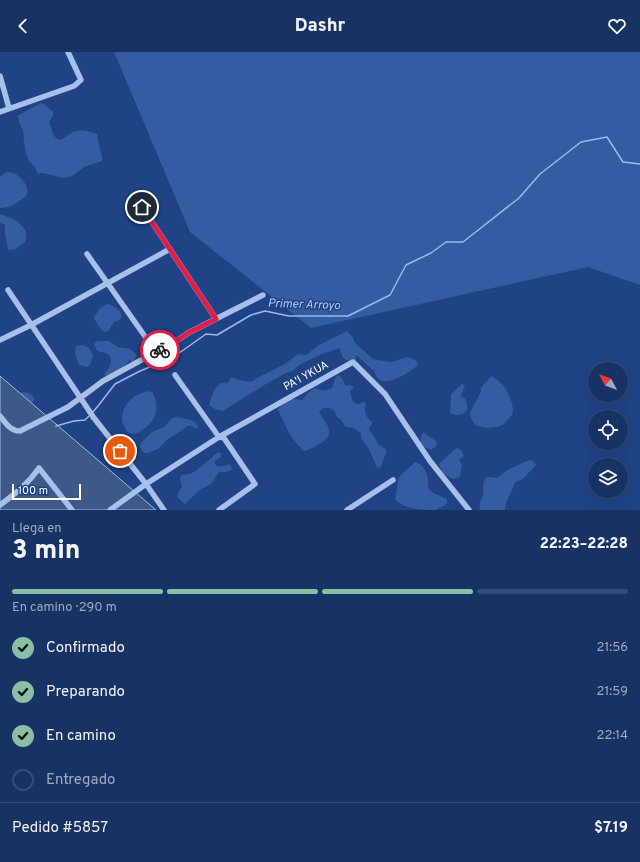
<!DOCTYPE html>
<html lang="es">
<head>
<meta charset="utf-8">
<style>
	body { margin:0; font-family:Overpass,sans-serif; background:#243e6c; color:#f1f3f6; height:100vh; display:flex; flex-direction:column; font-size:15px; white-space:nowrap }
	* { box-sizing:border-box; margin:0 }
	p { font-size:13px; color:#9eaabe }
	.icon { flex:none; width:22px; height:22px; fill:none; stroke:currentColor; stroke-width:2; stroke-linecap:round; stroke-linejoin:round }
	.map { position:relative; height:458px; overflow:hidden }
	.side { display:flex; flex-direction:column; background:#173263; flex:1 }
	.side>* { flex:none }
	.needle { width:26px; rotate:311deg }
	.tools { position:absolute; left:588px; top:310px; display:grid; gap:8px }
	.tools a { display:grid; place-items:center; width:40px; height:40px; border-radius:50%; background:#173263; box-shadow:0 4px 16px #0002,0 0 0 1px #364d78; font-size:20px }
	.scale { position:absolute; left:12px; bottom:10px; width:69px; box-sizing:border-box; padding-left:4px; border:2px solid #fff; border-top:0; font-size:11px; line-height:14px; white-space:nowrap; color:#fff; -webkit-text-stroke:3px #1f4384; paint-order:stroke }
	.pin { position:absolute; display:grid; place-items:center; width:34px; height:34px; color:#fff; margin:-17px; border:2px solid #fff; border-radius:50%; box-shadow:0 1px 4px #0007 }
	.courier { position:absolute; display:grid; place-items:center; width:40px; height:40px; margin:-20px; border:3px solid #e11d48; border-radius:50%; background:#fff; color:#222; box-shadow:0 1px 5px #0007 }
	.summary em { font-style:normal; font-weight:800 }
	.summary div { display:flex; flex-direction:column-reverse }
	.summary { display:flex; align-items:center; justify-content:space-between; height:68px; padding:0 12px }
	h1 { font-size:26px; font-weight:800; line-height:30px }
	.bar { display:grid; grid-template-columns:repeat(4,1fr); gap:6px 4px; align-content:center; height:48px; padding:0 12px }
	.bar i { height:5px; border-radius:3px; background:#364d78 }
	.bar .on { background:#8abfa5 }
	.bar p { grid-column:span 4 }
	.line { display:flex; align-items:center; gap:10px; padding:0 12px; border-top:1px solid #364d78 }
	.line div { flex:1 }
	ol { padding:0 12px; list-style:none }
	li { display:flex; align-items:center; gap:12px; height:44px }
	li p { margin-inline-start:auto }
	li .icon { padding:4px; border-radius:50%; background:#8abfa5; color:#111; stroke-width:4 }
	li:last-child { color:#9eaabe }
	li i { width:22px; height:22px; border:2px solid #364d78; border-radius:50% }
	header { display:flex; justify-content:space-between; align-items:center; height:52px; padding:0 12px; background:#173263; font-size:18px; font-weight:800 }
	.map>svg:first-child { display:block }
	.green { fill:#335ca2 }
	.water { fill:#3e5888; stroke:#9bb9eb }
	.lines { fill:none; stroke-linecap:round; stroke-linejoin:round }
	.stream { stroke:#9bb9eb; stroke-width:1.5 }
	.minor { stroke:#a7c0e9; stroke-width:5.5 }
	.done { stroke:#b1bdd4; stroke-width:4; stroke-dasharray:0 7.2 }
	.route { stroke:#e11d48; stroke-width:5 }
	.labels { text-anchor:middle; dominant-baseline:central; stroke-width:3; stroke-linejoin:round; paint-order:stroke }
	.street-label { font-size:11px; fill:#fff; stroke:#1f4384 }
	.water-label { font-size:12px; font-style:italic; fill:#b3caf1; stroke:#1f4384 }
</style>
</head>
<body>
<header><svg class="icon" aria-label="back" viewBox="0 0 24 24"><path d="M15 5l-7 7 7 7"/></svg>Dashr<svg class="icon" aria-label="heart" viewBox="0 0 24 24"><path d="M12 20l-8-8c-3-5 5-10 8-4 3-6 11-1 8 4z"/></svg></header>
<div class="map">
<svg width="640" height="458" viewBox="0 0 640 458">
	<rect width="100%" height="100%" fill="#1f4384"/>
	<path class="green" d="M114 0H640V233L588 215 311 276 190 180Z
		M41 51 44 52 53 60V64L49 70C52 78 53 87 61 88 77 77 79 76 97 82L100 97 102 105V109L84 115 72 124 64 126 42 121 38 122 35 115 29 109 26 101 24 90 23 78 19 71V67L17 64Z
		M6 120C17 119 30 132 27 143 20 149 10 157 0 156V125Z
		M0 162 11 166 18 170 26 179V187L25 190 16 197 8 198 5 181V172L0 171Z
		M107 252C117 253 130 266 114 270L108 279 104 280C100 275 96 272 94 265L100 256Z
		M347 279 352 284 355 291 373 307 377 308 392 310 407 305 414 307 417 309 418 313C409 321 379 341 375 320L356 303V308C344 310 342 307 340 296L322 302 299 313 293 319 286 321 275 327 266 332 223 359 217 358 210 354 209 353C212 343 216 328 228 331L231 325C239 328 250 333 257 326L285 312 298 302 306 303 319 293Z
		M97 289H109L118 295 130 297 136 302C136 306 135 308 131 310L130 307C125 315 115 321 107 325L104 322C109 317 115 307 107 302 104 300 100 300 97 299L94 292Z
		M83 293 88 295 93 302 91 311 87 315 79 313 75 302 76 294Z
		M338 323 341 325 346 334 349 333 353 334V336L350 339C351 343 352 353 359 352 361 351 363 350 366 350 364 358 365 366 373 370L369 377 379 393 386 397V401L381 415 377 416 369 397 362 388 361 385V381L353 376 346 375 341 368 336 364 335 360C330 355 324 354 319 360 328 374 337 383 318 393 313 395 309 398 304 399 293 390 287 378 282 366 280 363 279 360 278 357L283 351 290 346 302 348 308 341 314 336 326 339 328 337H331C335 332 333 327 338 323Z
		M491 324 498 328 506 337 512 351 513 359 512 363 504 372 497 375 485 376 478 374 474 372 471 366 470 362 473 354 481 340V336Z
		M462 332 465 334 463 338 461 345 465 346C466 348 467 350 467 353 469 363 457 365 450 361L451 342Z
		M148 339 152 340C161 355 156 370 141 379 138 381 133 383 129 381 127 380 125 377 124 374 121 368 122 362 124 357 129 346 137 342 148 339Z
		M22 340C28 340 32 342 35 348L29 352 16 349Z
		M175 365C179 365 192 368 195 370 198 372 197 374 198 377L191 374H187L178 381 168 387 158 397 148 401H144L140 395V392L152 380 164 375 171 367Z
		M424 380C429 388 446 388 431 398L424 395 421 390V384Z
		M457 396 461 398 464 404 459 408 462 413 460 425 453 427C447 425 441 420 439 412L455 397Z
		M218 400 221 401V405L215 409V412C220 417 223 413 229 412L232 415 231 418 227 420H219L211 432 201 437 185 452 177 445 178 441 182 434 180 427 181 423 190 422 197 418Z
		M530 408 534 410 536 413 523 427 516 430 514 433 506 451 505 458H480C478 452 482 448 483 442 484 435 482 433 485 426L489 425 497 426 506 419 522 411Z
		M415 410C423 412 427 420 428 428 428 432 427 434 429 437 432 442 442 444 447 447V451L444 454 437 457V458C421 458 405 458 395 447L399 425Z"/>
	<path class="water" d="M0 324 156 458H0Z"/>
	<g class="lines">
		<path class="stream" d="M92 361 98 354 115 332 138 320 168 307 182 299 206 282 217 283 251 263 265 259 289 264H348L390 243 406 213 431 201 446 190H463L519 146 540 122 581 90 607 85 623 110 640 112
			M56 374 74 369 85 368 90 363"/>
		<path class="minor" d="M0 24 9 56
			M0 60 74 34 81 28 68 0
			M142 155 216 267
			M87 202 156 300
			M8 238 94 366 146 432 164 458
			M0 288 31 273 170 197
			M175 323 219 385 224 386 255 432 219 458
			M0 364C6 371 10 379 20 379L68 355 103 329 178 288 188 281 263 243
			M0 453C15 442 28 432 39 416L72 458
			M110 458 146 432 219 385 353 310 385 342 430 409 469 458
			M347 458 393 428"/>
	</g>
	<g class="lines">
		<path class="done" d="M120 399 92 365 80 346 103 329 160 298"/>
		<path class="route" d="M142 155 216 267 188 281 178 288 160 298"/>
	</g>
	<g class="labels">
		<g class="street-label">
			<text transform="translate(306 324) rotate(-29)">PA'I YKUA</text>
		</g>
		<g class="water-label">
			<text transform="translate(304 253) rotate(2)">Primer Arroyo</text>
		</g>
	</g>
</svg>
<div class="tools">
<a><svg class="needle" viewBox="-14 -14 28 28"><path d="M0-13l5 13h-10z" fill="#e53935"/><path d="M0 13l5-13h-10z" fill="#9eaabe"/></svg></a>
<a><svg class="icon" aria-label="locate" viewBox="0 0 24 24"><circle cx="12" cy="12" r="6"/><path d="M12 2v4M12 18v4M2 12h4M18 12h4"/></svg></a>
<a><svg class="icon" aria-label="layers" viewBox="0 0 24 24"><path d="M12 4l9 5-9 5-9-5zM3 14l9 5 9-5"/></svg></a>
</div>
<div class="scale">100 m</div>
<div class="pin" style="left:120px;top:399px;background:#ea580c"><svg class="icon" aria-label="bag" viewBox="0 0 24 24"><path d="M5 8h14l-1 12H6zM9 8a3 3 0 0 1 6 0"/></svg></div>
<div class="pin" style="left:142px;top:155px;background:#1f2937"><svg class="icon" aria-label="home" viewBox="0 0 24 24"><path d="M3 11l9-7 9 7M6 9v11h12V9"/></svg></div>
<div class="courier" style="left:160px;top:298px"><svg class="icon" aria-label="bike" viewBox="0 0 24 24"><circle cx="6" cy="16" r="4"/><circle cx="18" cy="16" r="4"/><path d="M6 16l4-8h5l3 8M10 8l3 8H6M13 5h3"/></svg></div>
</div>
<section class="side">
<div class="summary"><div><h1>3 min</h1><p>Llega en</p></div><em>22:23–22:28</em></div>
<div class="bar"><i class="on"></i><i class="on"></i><i class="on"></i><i></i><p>En camino · 290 m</p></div>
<ol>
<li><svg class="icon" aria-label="check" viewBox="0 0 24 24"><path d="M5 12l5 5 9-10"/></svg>Confirmado<p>21:56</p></li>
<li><svg class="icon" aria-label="check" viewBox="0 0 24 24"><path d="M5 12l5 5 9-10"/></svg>Preparando<p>21:59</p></li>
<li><svg class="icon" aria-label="check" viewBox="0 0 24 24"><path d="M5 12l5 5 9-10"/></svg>En camino<p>22:14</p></li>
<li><i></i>Entregado</li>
</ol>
<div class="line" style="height:52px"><div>Pedido #5857</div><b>$7.19</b></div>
</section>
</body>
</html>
